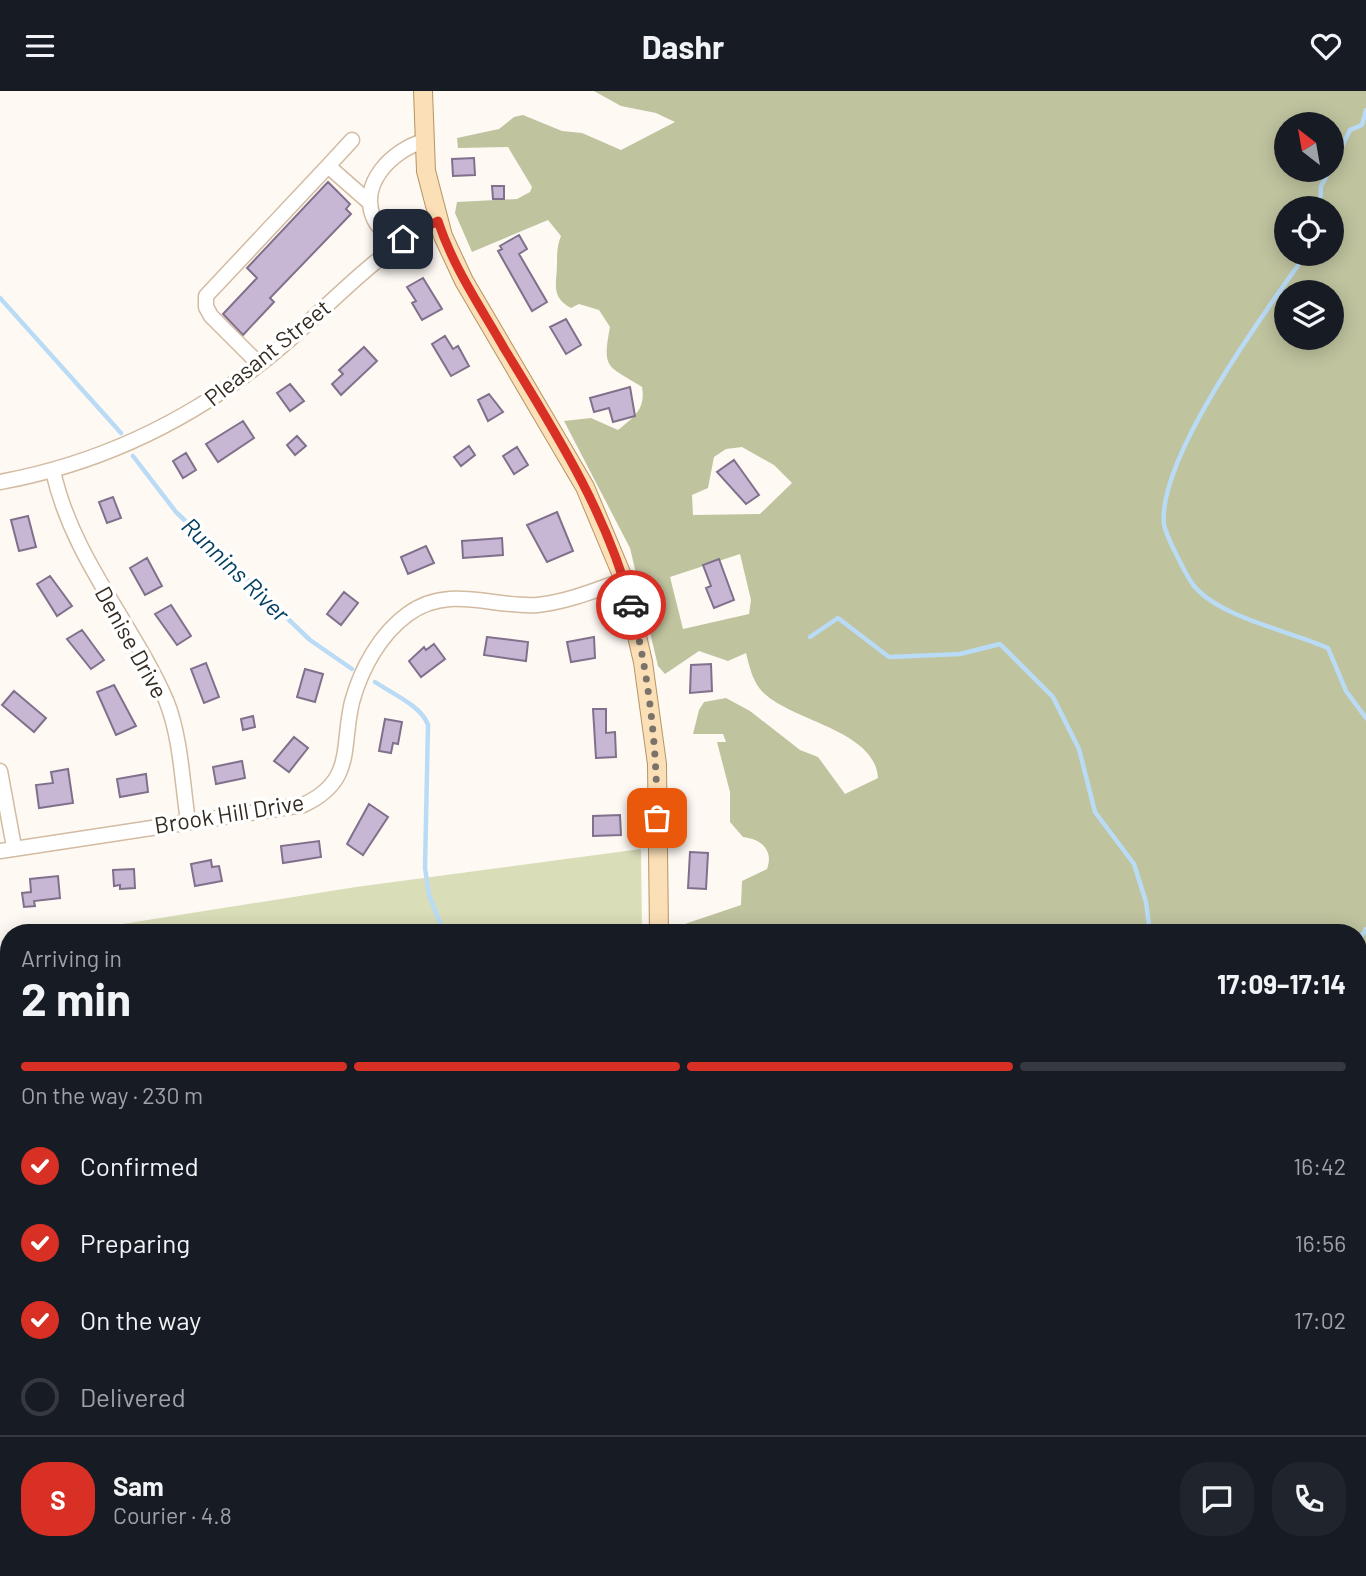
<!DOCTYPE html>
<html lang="en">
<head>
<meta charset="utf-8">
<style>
	body { margin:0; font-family:Barlow,sans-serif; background:#20242c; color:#f1f3f6; height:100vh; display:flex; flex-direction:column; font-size:26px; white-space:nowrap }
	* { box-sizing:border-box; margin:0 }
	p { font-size:23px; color:#9ea1a6 }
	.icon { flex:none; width:38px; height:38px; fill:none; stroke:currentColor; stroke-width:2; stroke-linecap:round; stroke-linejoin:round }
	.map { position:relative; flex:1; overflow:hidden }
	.drawer { position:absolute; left:0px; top:833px; width:1367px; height:653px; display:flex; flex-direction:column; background:#171b24; border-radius:28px 28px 0 0; box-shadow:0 4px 18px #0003 }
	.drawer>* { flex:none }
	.needle { width:46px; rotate:329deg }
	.controls { position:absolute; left:1274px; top:21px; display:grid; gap:14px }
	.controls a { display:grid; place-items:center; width:70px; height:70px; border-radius:50%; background:#171b24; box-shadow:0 4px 18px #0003; font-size:35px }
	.pin { position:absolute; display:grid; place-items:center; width:60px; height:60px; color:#fff; margin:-30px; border-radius:14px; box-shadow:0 4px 10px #0006 }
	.courier { position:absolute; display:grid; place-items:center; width:70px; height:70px; margin:-35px; border:5px solid #d93025; border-radius:50%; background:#fff; color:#222; box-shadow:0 2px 9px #0007 }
	.summary em { font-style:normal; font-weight:700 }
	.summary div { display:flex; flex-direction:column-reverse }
	.summary { display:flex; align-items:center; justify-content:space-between; height:119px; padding:0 21px }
	h1 { font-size:46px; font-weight:700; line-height:52px }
	.bar { display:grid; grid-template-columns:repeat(4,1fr); gap:10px 7px; align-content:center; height:84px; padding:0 21px }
	.bar i { height:9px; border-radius:5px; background:#363941 }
	.bar .selected { background:#d93025 }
	.bar p { grid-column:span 4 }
	.line { display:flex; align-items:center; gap:18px; padding:0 21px; border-top:2px solid #363941 }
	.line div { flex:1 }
	.round { display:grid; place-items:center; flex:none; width:74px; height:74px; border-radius:28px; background:#20242c }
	ol { padding:0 21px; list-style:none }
	li { display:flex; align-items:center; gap:21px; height:77px }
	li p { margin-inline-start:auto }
	li .icon { padding:7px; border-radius:50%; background:#d93025; color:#fff; stroke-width:4 }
	li:last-child { color:#9ea1a6 }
	li i { width:38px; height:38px; border:4px solid #363941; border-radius:50% }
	header { display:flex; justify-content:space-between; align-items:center; height:91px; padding:0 21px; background:#171b24; font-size:32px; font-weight:700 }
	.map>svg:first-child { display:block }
	.green { fill:#d9ddb8 }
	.forest { fill:#bfc39e; fill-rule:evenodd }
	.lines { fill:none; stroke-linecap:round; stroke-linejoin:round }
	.stream { stroke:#badbf5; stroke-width:4.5 }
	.building { fill:#c8b7d4; stroke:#80708b; stroke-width:2 }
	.minor-casing { stroke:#d2bba1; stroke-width:17 }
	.major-casing { stroke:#b39463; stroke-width:20 }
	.minor { stroke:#fff; stroke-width:14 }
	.major { stroke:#fbe0b7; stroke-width:18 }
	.done { stroke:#7b736a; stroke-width:7; stroke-dasharray:0 12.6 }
	.route { stroke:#d93025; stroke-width:9 }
	.labels { text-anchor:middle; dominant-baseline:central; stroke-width:7; stroke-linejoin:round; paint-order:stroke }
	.street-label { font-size:23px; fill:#342b21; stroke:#fff }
	.water-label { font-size:24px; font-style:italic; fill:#013e60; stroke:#fff }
</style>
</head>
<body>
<header><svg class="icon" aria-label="menu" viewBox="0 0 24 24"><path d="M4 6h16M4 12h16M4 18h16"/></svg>Dashr<svg class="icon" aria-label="heart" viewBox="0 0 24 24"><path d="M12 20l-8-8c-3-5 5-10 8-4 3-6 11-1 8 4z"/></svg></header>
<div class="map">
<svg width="1366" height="1485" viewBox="0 0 1366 1485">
	<rect width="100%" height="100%" fill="#fef9f3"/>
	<path class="green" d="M641 758 642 842H66L356 796Z
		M9 850V1477H115L111 1485H0V1015L5 927V851Z"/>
	<path class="forest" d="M594 0H1366V1485H1119L1116 1477H1358V842H673V837L741 814 742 790 767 778C774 759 761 748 743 746L730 731V701L717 651H726L723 643H693L699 619 704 611 726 607 750 620 800 659 818 666 845 703 878 687C875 637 786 630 760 598 752 588 749 574 746 562L728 570 699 560 665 583 658 575 630 457 564 330 591 327 618 339C634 326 646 318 642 296 607 274 602 279 610 236L599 219 579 213 571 217C550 206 557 192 557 173 557 162 557 155 561 145L548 129 472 161 455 122 457 111 517 108 530 101 532 96 508 56 458 57 457 47 499 38 514 26 523 24 562 40 582 42 621 59 675 31 656 22 621 15ZM1286 33H1332V79H1286ZM1286 117H1332V163H1286ZM1286 201H1332V247H1286ZM742 356 774 374 792 392 760 423 693 424 692 404 708 397 714 366 726 358ZM740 463 751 509 749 523 683 538 670 486Z"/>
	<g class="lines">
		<path class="stream" d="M1332 75 1350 39 1362 34 1366 19
			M1320 117 1321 95 1330 79
			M1306 163C1267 218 1157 367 1164 433 1165 443 1187 486 1194 495 1221 527 1290 540 1328 557L1346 600 1366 627
			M0 207 121 342
			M133 365 176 421 310 549 352 578
			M810 546 838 527 889 566 960 563 1000 553 1053 606 1079 658 1095 721 1134 773 1146 811 1150 842
			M375 591C391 602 422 615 428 634L425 777 429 804 444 842
			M1358 851 1366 838
			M1358 957 1366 964
			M418 1485 422 1477"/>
	</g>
	<path class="building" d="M474 67 475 84 453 85 452 68Z
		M328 91 350 113 346 118 351 123 270 207 274 211 243 244 223 223 257 187 247 177Z
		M492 95H504V108H493Z
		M519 144 527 158 519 163 547 211 532 220 498 160 502 158 500 155Z
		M423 187 442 218 422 229 412 212 416 210 407 196Z
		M566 228 581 254 566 263 550 236Z
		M445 245 453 258 458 255 469 275 451 285 432 253Z
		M364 256 377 270 341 304 332 293 343 283 339 279Z
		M290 293 304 310 290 320 277 302Z
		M630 296 635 325 613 331 609 317 594 321 590 307Z
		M489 303 503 321 488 330 478 309Z
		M243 330 254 347 218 371 206 353Z
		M297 345 306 355 295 364 287 354Z
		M469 355 475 364 461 375 454 366Z
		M517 356 528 374 514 383 503 365Z
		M186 362 196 379 183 387 173 370Z
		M734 369 759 404 746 413 717 381Z
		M113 406 121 427 107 432 99 411Z
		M557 421 573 460 547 471 527 434Z
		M28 425 36 456 19 460 11 429Z
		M502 447 503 464 463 467 462 450Z
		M426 455 434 472 408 483 401 466Z
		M147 467 162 495 145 504 130 477Z
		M719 468 734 509 714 517 706 497 711 495 703 474Z
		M50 485 72 515 57 525 37 493Z
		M344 501 358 512 341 534 327 523Z
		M171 514 191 545 177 554 155 523Z
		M82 539 104 569 91 578 67 548Z
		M487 546 528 551 526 570 484 564Z
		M594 546 595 567 571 571 567 551Z
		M434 553 445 568 421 586 409 570 424 556 426 559Z
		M206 572 219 606 204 612 191 578Z
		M711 573 712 600 690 602 691 574Z
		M305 578 323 583 315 611 297 606Z
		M114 594 136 635 116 644 97 601Z
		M14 600 46 627 34 641 2 614Z
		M593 618H606V642L615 641 616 666 596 667Z
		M253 625 255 636 243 639 241 628Z
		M385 628 402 631 398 653 393 652 391 662 379 660Z
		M294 646 308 657 289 681 274 670Z
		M242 670 245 687 216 693 213 676Z
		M68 678 73 712 39 717 36 694 53 692 51 681Z
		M146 683 148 701 120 706 117 688Z
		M369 713 388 726 363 764 347 753Z
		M620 724 621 744 593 745V725Z
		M319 750 321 766 283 772 281 755Z
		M690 761 708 762 706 798 688 797Z
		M211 769 212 776 219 775 222 790 195 795 191 773Z
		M134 778 135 797 120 798V794L114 795 113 779Z
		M58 785 60 807 34 810 35 815 24 816 22 802 31 801 30 788Z"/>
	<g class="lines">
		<defs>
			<path id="minor" d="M352 49 328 75 369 111
				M395 153C388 146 378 137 374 128 358 92 393 59 424 50
				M259 273 211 225 206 216V205L328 75
				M53 380C72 466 131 530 166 609 181 646 182 691 188 730
				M0 391C109 371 205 322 289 249 338 206 378 160 438 130
				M0 680 14 756
				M0 760 303 714C355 690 341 657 352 611 361 578 380 543 408 523 449 493 493 517 537 514 567 511 596 499 624 489
				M0 1200 9 1210
				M1004 1477 1008 1485
				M103 1485 104 1477"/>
			<path id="major" d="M423 0 426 80 443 145 464 190 585 396 624 489 643 571 657 673 659 842
				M669 1485 670 1477"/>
		</defs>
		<use href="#minor" class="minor-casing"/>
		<use href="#major" class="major-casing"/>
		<use href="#minor" class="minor"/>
		<use href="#major" class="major"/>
	</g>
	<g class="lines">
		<path class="done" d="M631 514C649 584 657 656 657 727"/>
		<path class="route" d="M403 148 438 130C453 176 480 215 504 257 554 339 606 420 631 514"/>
	</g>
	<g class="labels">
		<g class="street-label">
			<text transform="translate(267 261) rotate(-39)">Pleasant Street</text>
			<text transform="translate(132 551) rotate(61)">Denise Drive</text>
			<text transform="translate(229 722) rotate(-9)">Brook Hill Drive</text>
		</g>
		<g class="water-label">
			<text transform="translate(236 478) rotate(44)">Runnins River</text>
		</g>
	</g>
</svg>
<div class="controls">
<a><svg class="needle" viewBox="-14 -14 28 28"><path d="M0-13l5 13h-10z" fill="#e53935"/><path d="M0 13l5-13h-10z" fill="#9ea1a6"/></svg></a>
<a><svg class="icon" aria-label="locate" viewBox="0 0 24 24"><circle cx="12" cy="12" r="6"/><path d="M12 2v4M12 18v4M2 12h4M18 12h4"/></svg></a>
<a><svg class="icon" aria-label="layers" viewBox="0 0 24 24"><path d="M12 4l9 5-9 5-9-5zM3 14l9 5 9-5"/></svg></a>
</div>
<div class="pin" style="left:657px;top:727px;background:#ea580c"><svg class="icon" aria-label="bag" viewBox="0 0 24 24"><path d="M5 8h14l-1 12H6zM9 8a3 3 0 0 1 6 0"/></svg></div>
<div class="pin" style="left:403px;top:148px;background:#1f2937"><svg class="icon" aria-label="home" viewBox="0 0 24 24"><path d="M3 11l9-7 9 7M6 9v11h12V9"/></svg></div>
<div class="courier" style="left:631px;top:514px"><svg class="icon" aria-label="car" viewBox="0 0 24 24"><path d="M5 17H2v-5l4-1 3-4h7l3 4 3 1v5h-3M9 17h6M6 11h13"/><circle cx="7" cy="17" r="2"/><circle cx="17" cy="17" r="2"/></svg></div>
<section class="drawer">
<div class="summary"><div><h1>2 min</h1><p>Arriving in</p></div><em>17:09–17:14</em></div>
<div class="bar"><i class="selected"></i><i class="selected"></i><i class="selected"></i><i></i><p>On the way · 230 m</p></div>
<ol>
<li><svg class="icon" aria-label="check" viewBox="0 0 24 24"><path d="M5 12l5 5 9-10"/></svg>Confirmed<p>16:42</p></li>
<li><svg class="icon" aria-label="check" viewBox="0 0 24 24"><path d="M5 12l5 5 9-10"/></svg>Preparing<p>16:56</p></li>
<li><svg class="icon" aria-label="check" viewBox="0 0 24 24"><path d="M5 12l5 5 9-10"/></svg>On the way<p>17:02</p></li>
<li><i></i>Delivered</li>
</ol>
<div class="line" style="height:126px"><b class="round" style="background:#d93025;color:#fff">S</b><div><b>Sam</b><p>Courier · 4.8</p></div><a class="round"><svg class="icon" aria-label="chat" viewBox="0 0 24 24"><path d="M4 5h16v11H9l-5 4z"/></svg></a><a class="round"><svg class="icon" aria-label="phone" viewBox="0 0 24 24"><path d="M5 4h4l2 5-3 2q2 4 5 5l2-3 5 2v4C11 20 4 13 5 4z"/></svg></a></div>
</section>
</div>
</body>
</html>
